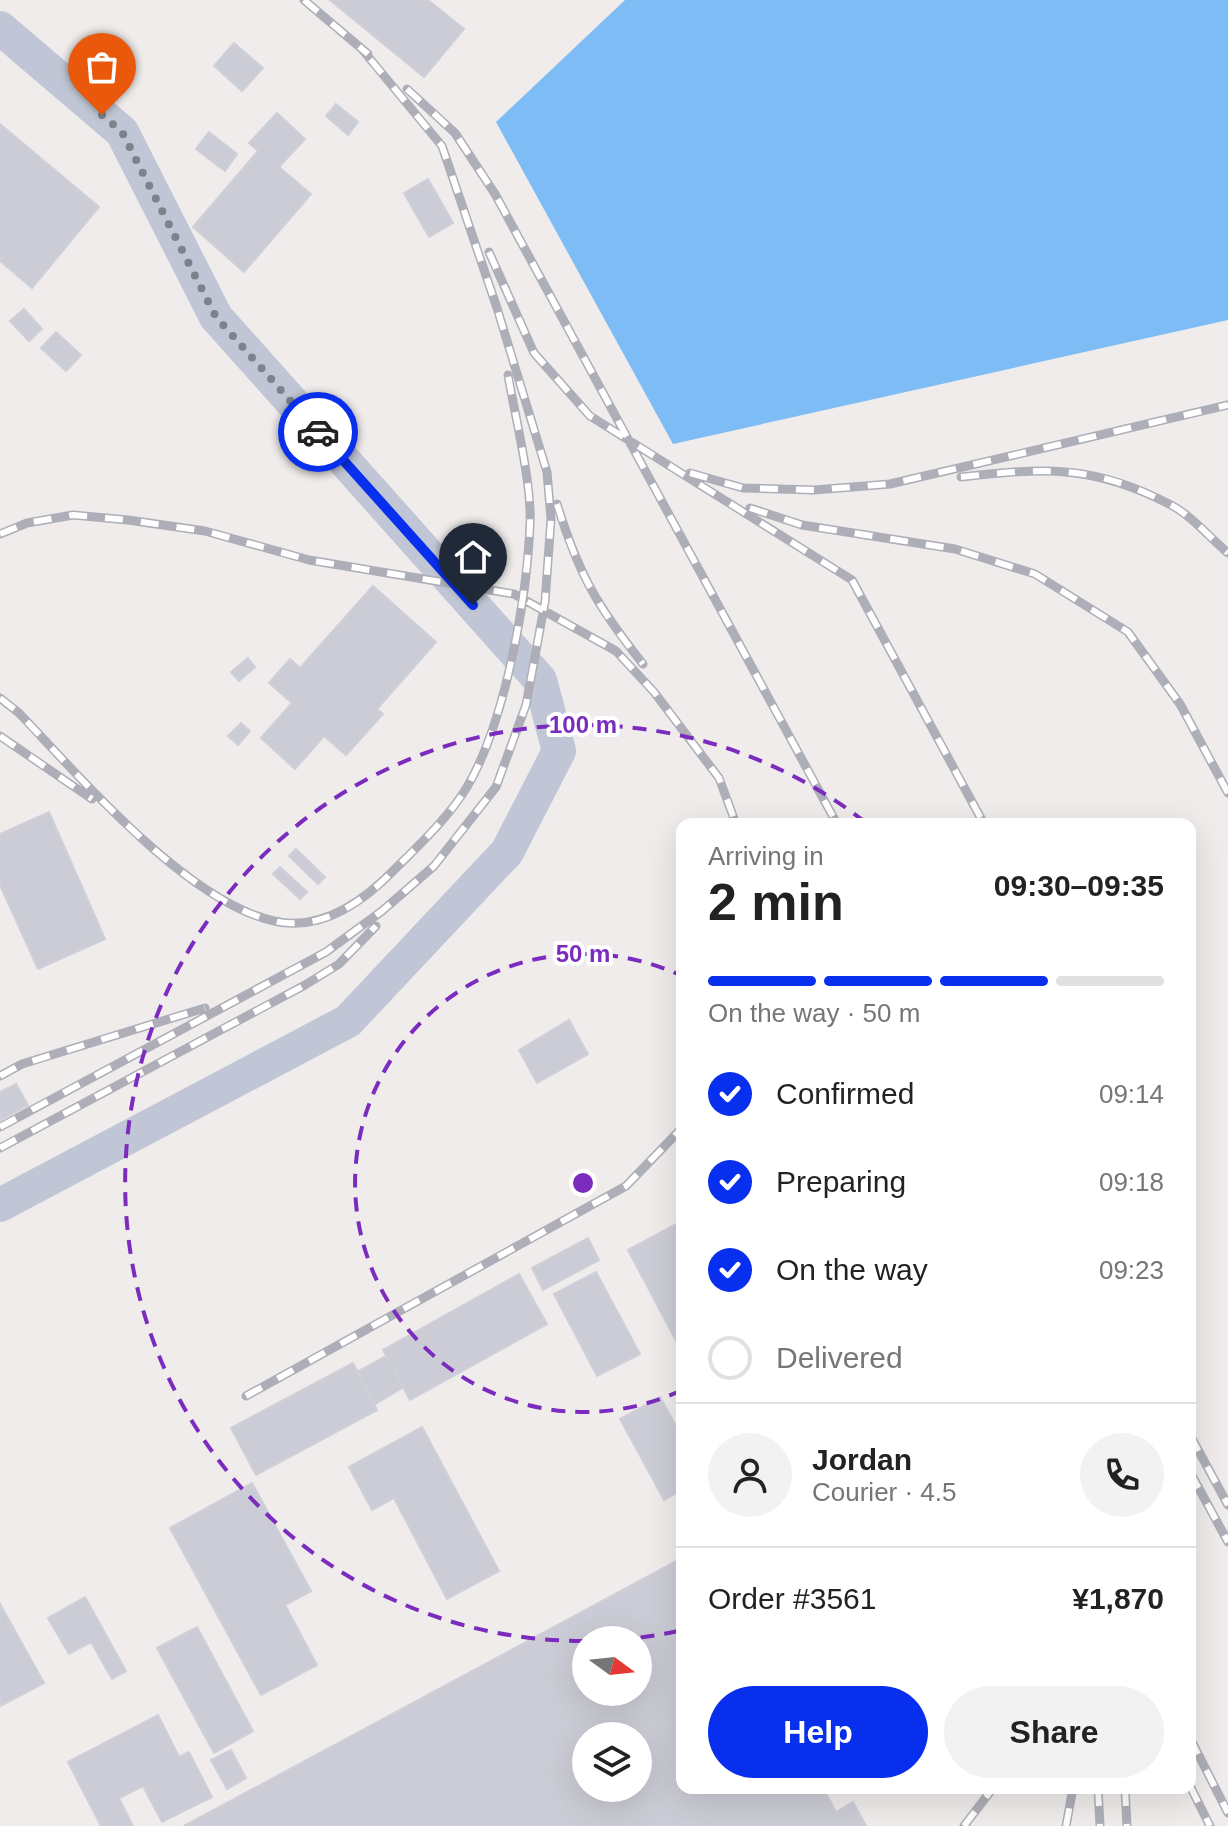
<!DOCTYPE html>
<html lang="en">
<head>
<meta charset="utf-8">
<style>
	body { margin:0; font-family:Helvetica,sans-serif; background:#f2f2f2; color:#222; height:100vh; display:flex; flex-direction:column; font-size:30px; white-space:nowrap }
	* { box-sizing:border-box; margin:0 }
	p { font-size:26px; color:#767676 }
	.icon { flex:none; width:44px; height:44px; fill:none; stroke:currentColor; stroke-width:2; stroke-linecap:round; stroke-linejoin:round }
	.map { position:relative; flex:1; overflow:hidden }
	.side { position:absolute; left:676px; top:818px; width:520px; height:976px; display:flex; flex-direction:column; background:#fff; border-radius:16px; box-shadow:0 8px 32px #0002 }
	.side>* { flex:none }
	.needle { width:52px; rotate:105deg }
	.buttons { position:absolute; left:572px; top:1626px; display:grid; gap:16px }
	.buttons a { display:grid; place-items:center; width:80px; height:80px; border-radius:50%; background:#fff; box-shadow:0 8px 32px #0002; font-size:40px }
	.pin { position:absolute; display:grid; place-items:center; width:68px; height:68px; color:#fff; margin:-82px -34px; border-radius:50% 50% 50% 0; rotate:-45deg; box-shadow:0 0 8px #0007 }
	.pin .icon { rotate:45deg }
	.courier { position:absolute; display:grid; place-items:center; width:80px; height:80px; margin:-40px; border:6px solid #082fed; border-radius:50%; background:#fff; color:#222; box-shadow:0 2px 10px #0007 }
	.summary em { font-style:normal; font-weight:700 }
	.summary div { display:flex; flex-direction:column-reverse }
	.summary { display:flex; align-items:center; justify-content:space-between; height:136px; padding:0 32px }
	h1 { font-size:52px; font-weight:700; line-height:60px }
	.bar { display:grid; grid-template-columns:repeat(4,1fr); gap:12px 8px; align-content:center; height:96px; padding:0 32px }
	.bar i { height:10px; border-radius:6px; background:#e0e0e0 }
	.bar .selected { background:#082fed }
	.bar p { grid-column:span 4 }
	.line { display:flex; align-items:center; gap:20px; padding:0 32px; border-top:2px solid #e0e0e0 }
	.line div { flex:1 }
	.round { display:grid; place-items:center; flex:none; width:84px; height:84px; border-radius:42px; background:#f2f2f2 }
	ol { padding:0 32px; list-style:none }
	li { display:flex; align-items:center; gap:24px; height:88px }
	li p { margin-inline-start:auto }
	li .icon { padding:8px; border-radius:50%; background:#082fed; color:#fff; stroke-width:4 }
	li:last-child { color:#767676 }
	li i { width:44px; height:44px; border:4px solid #e0e0e0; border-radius:50% }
	.cta { display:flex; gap:16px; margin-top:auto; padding:16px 32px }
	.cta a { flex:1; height:92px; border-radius:48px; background:#082fed; color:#fff; font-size:32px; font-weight:700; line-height:92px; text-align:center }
	.cta a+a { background:#f2f2f2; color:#222 }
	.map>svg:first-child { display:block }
	.water { fill:#7dbcf4 }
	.building { fill:#cbccd5; stroke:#cfcfd9; stroke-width:2; fill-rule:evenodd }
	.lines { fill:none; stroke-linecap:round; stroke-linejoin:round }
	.minor { stroke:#c0c6d5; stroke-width:34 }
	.rail-casing { stroke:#adaeb7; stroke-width:9 }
	.rail { stroke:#fff; stroke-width:6; stroke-dasharray:18; stroke-linecap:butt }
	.done { stroke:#7f828d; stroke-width:8; stroke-dasharray:0 14.4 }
	.route { stroke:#082fed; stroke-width:10 }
	.ring { fill:none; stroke:#7b2cbf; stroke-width:4; stroke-dasharray:14 10 }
	.centre { fill:#7b2cbf; stroke:#fff; stroke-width:4 }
	.ring-label { font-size:24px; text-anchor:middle; font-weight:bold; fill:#7b2cbf; stroke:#fff; stroke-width:8; stroke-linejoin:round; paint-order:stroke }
</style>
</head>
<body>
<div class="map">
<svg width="1228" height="1826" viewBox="0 0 1228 1826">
	<rect width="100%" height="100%" fill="#efeceb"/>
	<path class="water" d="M625 0H1228V320L673 444 496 122Z"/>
	<path class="building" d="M330 0H428L464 29 424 77Z
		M234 43 263 68 242 91 214 66Z
		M336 104 358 122 348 135 326 116Z
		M277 113 305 139 279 167 311 194 244 272 193 227 258 151 249 143Z
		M0 124 99 207 32 288 0 261Z
		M209 132 237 154 225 171 196 149Z
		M428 179 453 223 429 237 404 193Z
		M24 309 42 329 29 341 10 321Z
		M56 332 81 355 66 371 41 348Z
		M373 586 436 642 377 709 383 714 346 755 324 736 295 769 261 738 292 703 269 683 290 659 300 668Z
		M248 658 255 667 239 681 231 672Z
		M241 723 250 731 238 745 228 736Z
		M49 812 105 939 38 969 0 885V834Z
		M296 849 325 877 318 884 289 856Z
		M280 867 307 892 300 899 273 874Z
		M569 1020 588 1054 537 1083 519 1050Z
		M16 1084 28 1105 0 1120V1092Z
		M682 1221V1352L628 1250Z
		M588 1238 599 1260 543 1290 532 1268Z
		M596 1272 640 1354 597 1376 554 1294Z
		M519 1274 547 1324 410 1400 383 1350Z
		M386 1356 404 1387 375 1404 357 1372Z
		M353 1363 377 1410 256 1475 231 1428Z
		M660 1397 682 1437V1490L664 1500 620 1419Z
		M422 1427 499 1571 447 1599 394 1498 372 1510 349 1467Z
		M252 1483 311 1591 285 1605 317 1665 261 1695 170 1528Z
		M682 1558V1788H823L836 1812 853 1802 866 1826H184ZM586 1640H638V1692H586ZM586 1736H638V1788H586Z
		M85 1597 126 1671 112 1679 91 1642 69 1654 48 1618Z
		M0 1604 44 1683 0 1706Z
		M197 1627 253 1731 214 1753 157 1648Z
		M158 1715 179 1757 189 1752 212 1797 162 1822 143 1786 119 1798 133 1826H101L68 1762Z
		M231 1750 246 1778 227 1789 211 1760Z"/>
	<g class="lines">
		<path class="minor" d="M0 28 122 132 216 317 540 680 559 751 507 852 348 1021 0 1205"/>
		<defs>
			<path id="rail" d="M304 0 368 54
				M407 89 455 133 495 194 837 824
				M489 252 534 353 590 416 852 580 984 824
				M690 473 743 488 814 490 890 484 1228 405
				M961 477C1045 468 1093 464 1171 505 1192 516 1210 538 1228 553
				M557 504C579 575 597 606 643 664
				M750 508 802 525 955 549 1035 574 1128 632 1180 704 1228 793
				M0 534 27 523 73 515 128 520 205 531 309 560 514 594 616 651 654 692 719 778 736 824
				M0 698 19 713C80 777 187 902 274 921 321 932 363 902 395 869 419 845 449 817 467 787 505 723 527 599 530 524 532 484 515 416 508 375
				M0 736 92 799
				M0 1076 22 1064 205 1008
				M0 1127 326 952 382 911 434 866 496 787 526 705 545 602 551 519 547 472 497 308 442 146 361 48
				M0 1148 305 985 339 964 376 926
				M246 1396 626 1186 682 1128
				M1190 1435 1228 1505
				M1190 1472 1228 1542
				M1190 1738 1228 1813
				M1190 1786 1210 1826
				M1098 1788 1100 1826
				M1125 1788 1127 1826
				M964 1826 993 1788
				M1066 1826 1073 1788"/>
		</defs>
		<use href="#rail" class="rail-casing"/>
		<use href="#rail" class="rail"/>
	</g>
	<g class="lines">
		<path class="done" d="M102 115 122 132 216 317 318 432"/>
		<path class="route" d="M318 432 473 605"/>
	</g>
	<g class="ring">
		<path d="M682 1390A229 229 0 1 1 682 976"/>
		<path d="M678 1631A458 458 0 0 1 615 1640M583 1641A458 458 0 1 1 865 822"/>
	</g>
	<circle cx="583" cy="1183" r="12" class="centre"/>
	<g class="ring-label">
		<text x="583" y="733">100 m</text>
		<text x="583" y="962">50 m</text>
	</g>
</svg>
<div class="buttons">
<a><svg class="needle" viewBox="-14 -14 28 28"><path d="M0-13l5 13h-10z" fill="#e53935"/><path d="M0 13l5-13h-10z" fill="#767676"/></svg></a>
<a><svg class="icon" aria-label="layers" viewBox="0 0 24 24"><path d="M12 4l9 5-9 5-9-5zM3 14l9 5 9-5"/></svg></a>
</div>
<div class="pin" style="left:102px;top:115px;background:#ea580c"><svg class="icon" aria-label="bag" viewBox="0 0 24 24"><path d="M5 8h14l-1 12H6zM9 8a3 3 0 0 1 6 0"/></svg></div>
<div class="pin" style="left:473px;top:605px;background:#1f2937"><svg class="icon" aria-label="home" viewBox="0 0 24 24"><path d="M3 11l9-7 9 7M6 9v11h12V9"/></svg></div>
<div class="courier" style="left:318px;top:432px"><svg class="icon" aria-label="car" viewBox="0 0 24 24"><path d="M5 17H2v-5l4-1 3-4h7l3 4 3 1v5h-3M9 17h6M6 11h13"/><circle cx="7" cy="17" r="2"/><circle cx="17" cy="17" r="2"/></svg></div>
<section class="side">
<div class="summary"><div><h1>2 min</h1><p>Arriving in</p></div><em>09:30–09:35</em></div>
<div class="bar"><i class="selected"></i><i class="selected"></i><i class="selected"></i><i></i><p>On the way · 50 m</p></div>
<ol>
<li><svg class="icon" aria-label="check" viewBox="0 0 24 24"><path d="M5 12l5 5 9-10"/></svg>Confirmed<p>09:14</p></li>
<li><svg class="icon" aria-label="check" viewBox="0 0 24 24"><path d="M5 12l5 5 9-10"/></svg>Preparing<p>09:18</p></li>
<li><svg class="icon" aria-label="check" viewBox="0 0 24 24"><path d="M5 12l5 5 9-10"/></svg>On the way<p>09:23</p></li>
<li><i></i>Delivered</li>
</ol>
<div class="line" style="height:144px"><a class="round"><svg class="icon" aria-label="person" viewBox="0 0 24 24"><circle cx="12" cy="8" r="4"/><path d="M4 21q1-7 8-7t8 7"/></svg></a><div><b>Jordan</b><p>Courier · 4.5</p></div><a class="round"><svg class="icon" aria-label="phone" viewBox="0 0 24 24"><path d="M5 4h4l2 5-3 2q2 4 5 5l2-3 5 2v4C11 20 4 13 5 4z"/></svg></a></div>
<div class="line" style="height:104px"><div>Order #3561</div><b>¥1,870</b></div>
<div class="cta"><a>Help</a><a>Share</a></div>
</section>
</div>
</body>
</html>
